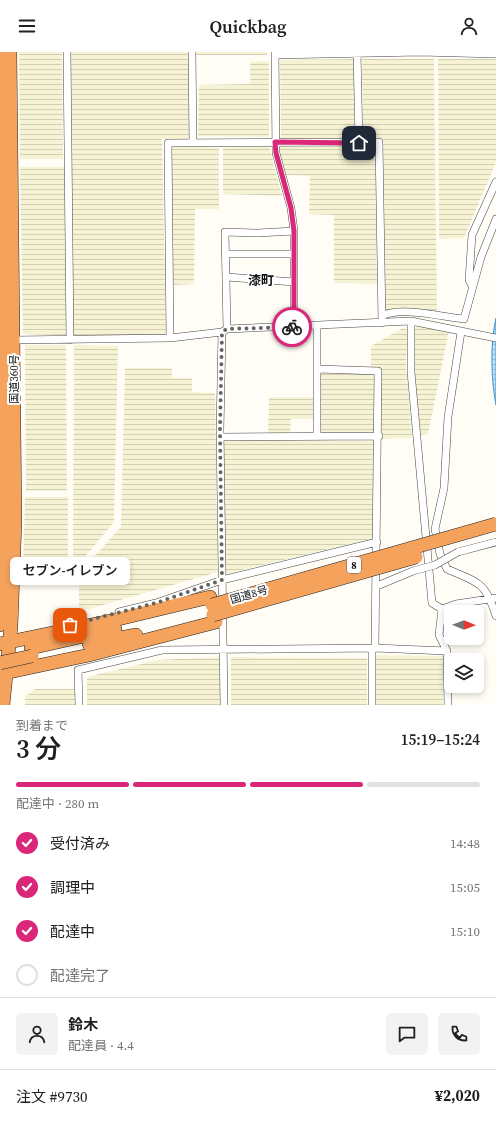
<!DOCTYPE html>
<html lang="ja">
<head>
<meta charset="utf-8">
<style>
	body { margin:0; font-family:"Source Serif 4","Noto Sans JP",serif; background:#f2f2f2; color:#202124; height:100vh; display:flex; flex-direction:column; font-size:15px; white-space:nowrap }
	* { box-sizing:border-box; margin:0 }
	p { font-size:13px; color:#757577 }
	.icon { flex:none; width:22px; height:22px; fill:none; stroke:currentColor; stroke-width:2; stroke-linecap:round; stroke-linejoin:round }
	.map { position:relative; height:653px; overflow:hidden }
	.side { display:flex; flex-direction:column; background:#fff; flex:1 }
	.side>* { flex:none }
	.needle { width:26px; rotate:91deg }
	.tools { position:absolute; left:444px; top:553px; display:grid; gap:8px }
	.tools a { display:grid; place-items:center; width:40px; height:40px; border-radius:6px; background:#fff; box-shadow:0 2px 6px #0003; font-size:20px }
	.pin { position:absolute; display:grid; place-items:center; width:34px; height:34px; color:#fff; margin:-17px; border-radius:8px; box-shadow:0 2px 6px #0006 }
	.courier { position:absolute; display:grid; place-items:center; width:40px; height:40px; margin:-20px; border:3px solid #db2777; border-radius:50%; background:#fff; color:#222; box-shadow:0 1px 5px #0007 }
	.bubble { position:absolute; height:28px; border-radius:6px; background:#fff; box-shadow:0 2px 6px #0003; font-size:13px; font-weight:600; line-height:28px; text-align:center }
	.overview em { font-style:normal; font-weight:600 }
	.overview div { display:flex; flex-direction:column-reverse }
	.overview { display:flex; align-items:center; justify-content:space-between; height:68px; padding:0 16px }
	h1 { font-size:26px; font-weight:600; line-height:30px }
	.bar { display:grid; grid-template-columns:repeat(4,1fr); gap:6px 4px; align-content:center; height:48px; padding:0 16px }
	.bar i { height:5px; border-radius:3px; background:#e0e0e0 }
	.bar .active { background:#db2777 }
	.bar p { grid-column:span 4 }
	.line { display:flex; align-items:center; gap:10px; padding:0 16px; border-top:1px solid #e0e0e0 }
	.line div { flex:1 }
	.round { display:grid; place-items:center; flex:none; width:42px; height:42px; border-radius:6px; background:#f2f2f2 }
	ol { padding:0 16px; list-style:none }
	li { display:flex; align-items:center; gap:12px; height:44px }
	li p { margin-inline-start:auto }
	li .icon { padding:4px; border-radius:50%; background:#db2777; color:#fff; stroke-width:4 }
	li:last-child { color:#757577 }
	li i { width:22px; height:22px; border:2px solid #e0e0e0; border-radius:50% }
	header { display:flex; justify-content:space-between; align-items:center; height:52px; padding:0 16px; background:#fff; font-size:18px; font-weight:600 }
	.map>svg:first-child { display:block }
	.farmland { fill:url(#farmland-rules) }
	.water { fill:url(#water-rules); stroke:#3f96cf }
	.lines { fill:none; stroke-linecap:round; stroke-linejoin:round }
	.street-casing { stroke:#444; stroke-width:8 }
	.highway-casing { stroke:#222; stroke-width:14 }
	.street { stroke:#fff; stroke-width:7 }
	.highway { stroke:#f5a25d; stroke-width:13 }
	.street-bridge-casing { stroke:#444; stroke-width:8; stroke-linecap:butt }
	.highway-bridge-casing { stroke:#222; stroke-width:14; stroke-linecap:butt }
	.street-bridge { stroke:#fff; stroke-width:7 }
	.highway-bridge { stroke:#f5a25d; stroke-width:13 }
	.done { stroke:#646461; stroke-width:4; stroke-dasharray:0 7.2 }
	.route { stroke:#db2777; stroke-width:5 }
	.labels { text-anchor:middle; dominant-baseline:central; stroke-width:4; stroke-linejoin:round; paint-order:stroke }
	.shield { fill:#fff; stroke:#585858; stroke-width:1 }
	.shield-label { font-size:10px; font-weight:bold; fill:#111 }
	.street-label { font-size:11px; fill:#111; stroke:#fff }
	.quarter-label { font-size:13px; font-weight:bold; fill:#111; stroke:#fff }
</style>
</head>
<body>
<header><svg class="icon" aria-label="menu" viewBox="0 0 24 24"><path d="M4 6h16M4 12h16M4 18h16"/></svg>Quickbag<svg class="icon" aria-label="person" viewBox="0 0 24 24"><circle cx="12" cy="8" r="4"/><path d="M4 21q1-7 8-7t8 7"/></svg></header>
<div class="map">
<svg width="496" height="653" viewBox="0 0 496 653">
	<defs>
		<pattern id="farmland-rules" width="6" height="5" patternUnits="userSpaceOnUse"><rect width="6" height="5" fill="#f6f3d4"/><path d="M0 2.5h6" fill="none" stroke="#d2cfb5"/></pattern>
		<pattern id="water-rules" width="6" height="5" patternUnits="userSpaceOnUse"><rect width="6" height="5" fill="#b9e0f7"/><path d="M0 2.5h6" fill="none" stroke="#9ebfd3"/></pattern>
	</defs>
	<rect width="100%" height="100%" fill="#fffdf5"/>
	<path class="farmland" d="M19 0H62L63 107H20Z
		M71 0H189V87H162L166 283 73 284Z
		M196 0H267V3H196Z
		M354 7V88L281 87 280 8Z
		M362 7H434L437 263 386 265 383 87 363 86Z
		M438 7H496V110L464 186 439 187Z
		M269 9V85L198 84 199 33 250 32V10Z
		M171 94 219 96V157H195L194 232 172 233Z
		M269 94 282 144 223 142V96Z
		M375 94 377 232 334 231V163L309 162 310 124 285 123 278 95Z
		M20 115H65L66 283 23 282Z
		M450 274 428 382 418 383 414 311V275Z
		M403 276 408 278 406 312 412 386 381 387 382 318 371 317V294Z
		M25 293H66L67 439H26Z
		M74 293 118 294 114 470 79 512 73 510Z
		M125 316H172V326H192V340L215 341 218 520 89 557H79V521L121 475Z
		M320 321 375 322 374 382 320 381Z
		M269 345H313L314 367H291L290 382H268Z
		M224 388 375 389 374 486 225 522Z
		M25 445H68V515L23 521Z
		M376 603 443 604V653H376Z
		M222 605 223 653H87V625L158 608Z
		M231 605 367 606V653H231Z
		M35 637H79V653H25V645Z"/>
	<path class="water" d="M496 266V353C491 328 490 291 496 266Z"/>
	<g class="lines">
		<defs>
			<path id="street" d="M67 0 70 288
				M192 0 193 91
				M275 0 276 101 291 156 294 179V275
				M357 0 359 91
				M275 3 420 0 496 2
				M225 202H294
				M227 225 294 230
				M472 234 469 228 472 183 496 130
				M382 264C400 254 443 265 464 267L481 205 496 167
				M411 269V320L432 551 442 557
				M317 274V317L378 319 375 596
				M227 277 225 180 258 181 294 179
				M222 280 220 378 224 653
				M461 280 448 365 444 436 435 477 440 502 447 517C479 531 485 529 496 564
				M170 286 168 91 379 90 382 271
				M14 288 170 286 222 280 227 277 411 269 496 286
				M317 317V384
				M220 385 379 384
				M458 500 496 490
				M377 534 413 519
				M442 557 439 583 447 599 448 653
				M442 557 456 552 496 546
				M119 560 156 551 222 528 377 490
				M372 597V653
				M79 653 78 618 162 598 375 596 447 599"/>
			<path id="highway" d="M0 573 6 465 0 0
				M0 592 110 569 210 545
				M89 592 136 583
				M31 596 115 577
				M0 622 89 603 216 570
				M3 653 11 574 15 470 10 0"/>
		</defs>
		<use href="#street" class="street-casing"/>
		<use href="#highway" class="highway-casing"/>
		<use href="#street" class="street"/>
		<use href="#highway" class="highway"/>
		<defs>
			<path id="street-bridge" d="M413 519 435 513 458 500"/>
			<path id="highway-bridge" d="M212 553 496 472
				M213 563 416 505
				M0 611 32 604"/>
		</defs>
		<use href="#street-bridge" class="street-bridge-casing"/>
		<use href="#highway-bridge" class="highway-bridge-casing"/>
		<use href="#street-bridge" class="street-bridge"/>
		<use href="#highway-bridge" class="highway-bridge"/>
	</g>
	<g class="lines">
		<path class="done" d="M70 573 156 551 222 528 220 378 222 280 227 277 292 275"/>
		<path class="route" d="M292 275H294V179L291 156 276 101 275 90 359 91"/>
	</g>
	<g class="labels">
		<rect class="shield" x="347" y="505" width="14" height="16" rx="3"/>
		<g class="shield-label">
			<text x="354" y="513">8</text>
		</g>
		<g class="street-label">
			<text transform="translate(14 327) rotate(-90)">国道360号</text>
			<text transform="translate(249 543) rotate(-16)">国道8号</text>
		</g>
		<g class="quarter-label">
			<text x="261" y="228">漆町</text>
		</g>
	</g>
</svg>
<div class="tools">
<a><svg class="needle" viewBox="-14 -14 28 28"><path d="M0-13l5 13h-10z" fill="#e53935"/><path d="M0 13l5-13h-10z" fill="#757577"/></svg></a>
<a><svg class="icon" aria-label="layers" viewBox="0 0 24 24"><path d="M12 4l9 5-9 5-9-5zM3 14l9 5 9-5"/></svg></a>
</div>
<div class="pin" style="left:70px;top:573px;background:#ea580c"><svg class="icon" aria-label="bag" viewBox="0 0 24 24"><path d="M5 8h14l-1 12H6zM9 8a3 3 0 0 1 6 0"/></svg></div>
<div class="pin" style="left:359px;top:91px;background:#1f2937"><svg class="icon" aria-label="home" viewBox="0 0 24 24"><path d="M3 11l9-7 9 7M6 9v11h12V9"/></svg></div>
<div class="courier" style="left:292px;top:275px"><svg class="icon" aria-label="bike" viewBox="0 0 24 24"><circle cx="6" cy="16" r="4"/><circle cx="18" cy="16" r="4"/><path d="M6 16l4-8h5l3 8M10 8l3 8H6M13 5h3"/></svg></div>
<div class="bubble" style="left:10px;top:505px;width:120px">セブン-イレブン</div>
</div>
<section class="side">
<div class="overview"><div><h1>3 分</h1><p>到着まで</p></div><em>15:19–15:24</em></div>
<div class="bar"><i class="active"></i><i class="active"></i><i class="active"></i><i></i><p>配達中 · 280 m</p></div>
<ol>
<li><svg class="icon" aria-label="check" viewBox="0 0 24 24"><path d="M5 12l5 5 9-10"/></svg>受付済み<p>14:48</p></li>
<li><svg class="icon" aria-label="check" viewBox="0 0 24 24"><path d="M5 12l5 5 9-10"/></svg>調理中<p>15:05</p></li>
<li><svg class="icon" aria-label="check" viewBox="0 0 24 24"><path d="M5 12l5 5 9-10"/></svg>配達中<p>15:10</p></li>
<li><i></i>配達完了</li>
</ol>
<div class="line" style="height:72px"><a class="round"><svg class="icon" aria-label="person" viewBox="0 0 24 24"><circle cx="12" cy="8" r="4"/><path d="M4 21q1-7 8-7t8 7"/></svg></a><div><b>鈴木</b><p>配達員 · 4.4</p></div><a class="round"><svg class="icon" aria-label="chat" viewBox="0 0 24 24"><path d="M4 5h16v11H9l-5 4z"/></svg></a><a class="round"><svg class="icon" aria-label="phone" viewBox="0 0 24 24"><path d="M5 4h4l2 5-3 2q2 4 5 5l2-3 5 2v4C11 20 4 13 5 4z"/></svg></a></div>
<div class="line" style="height:52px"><div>注文 #9730</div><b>¥2,020</b></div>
</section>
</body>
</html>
